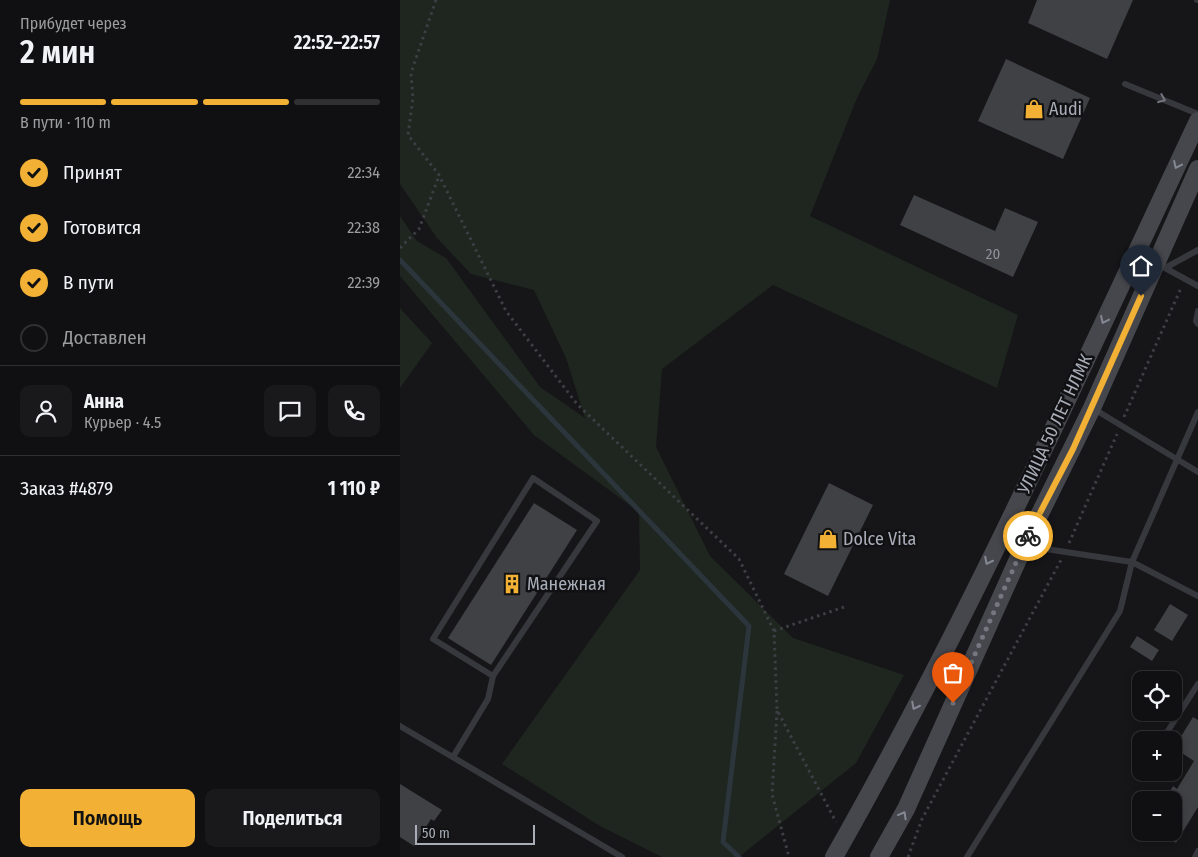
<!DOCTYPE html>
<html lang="ru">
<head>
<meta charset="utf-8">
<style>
	body { margin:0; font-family:"Fira Sans Condensed",sans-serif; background:#19191b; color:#f1f3f6; height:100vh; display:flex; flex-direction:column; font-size:19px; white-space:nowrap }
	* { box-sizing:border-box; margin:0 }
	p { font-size:16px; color:#9c9d9f }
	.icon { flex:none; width:28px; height:28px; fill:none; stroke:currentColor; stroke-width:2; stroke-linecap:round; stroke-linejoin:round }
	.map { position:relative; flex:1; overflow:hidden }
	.sheet { display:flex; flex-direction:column; background:#101012; width:400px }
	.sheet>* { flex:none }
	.tools { position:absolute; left:732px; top:671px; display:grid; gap:10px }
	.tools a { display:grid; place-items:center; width:50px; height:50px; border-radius:10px; background:#101012; box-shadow:0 2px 8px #0003,0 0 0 1px #303032; font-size:25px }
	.scale { position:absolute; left:15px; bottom:12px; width:120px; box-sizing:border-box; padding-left:5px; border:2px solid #a8adb8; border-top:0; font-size:14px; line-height:18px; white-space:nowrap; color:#a8adb8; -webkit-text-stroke:4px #111113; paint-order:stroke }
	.pin { position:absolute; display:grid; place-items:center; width:42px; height:42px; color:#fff; margin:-51px -21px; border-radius:50% 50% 50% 0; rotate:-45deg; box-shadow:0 0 5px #0007 }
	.pin .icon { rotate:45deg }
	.courier { position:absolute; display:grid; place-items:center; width:50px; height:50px; margin:-25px; border:4px solid #f2b134; border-radius:50%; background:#fff; color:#222; box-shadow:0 1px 6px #0007 }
	.overview em { font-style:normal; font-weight:600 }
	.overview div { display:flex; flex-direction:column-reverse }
	.overview { display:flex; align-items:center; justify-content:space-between; height:85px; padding:0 20px }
	h1 { font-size:32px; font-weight:600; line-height:38px }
	.bar { display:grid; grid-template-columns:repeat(4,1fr); gap:8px 5px; align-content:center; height:60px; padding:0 20px }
	.bar i { height:6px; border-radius:4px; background:#303032 }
	.bar .on { background:#f2b134 }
	.bar p { grid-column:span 4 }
	.line { display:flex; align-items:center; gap:12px; padding:0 20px; border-top:1px solid #303032 }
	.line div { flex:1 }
	.round { display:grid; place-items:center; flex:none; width:52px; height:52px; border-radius:10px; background:#19191b }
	ol { padding:0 20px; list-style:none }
	li { display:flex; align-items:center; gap:15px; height:55px }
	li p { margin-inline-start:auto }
	li .icon { padding:5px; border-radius:50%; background:#f2b134; color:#111; stroke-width:4 }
	li:last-child { color:#9c9d9f }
	li i { width:28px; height:28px; border:2px solid #303032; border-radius:50% }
	.primary-button { display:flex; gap:10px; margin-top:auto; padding:10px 20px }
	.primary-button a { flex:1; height:58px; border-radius:10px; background:#f2b134; color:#111; font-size:20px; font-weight:600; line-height:58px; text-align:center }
	.primary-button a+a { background:#19191b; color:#f1f3f6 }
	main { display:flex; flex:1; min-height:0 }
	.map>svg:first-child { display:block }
	.green { fill:#1e261f }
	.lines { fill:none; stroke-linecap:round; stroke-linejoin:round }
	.stream { stroke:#2c353c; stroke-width:5 }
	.building { fill:#404145 }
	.path { stroke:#3d3f44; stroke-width:3; stroke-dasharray:2.5 4; stroke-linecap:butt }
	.service { stroke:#37383d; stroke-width:6 }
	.secondary { stroke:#45474d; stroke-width:18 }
	.oneway { stroke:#757881 }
	.oneway2 { stroke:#858993 }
	.done { stroke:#757880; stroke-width:5; stroke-dasharray:0 9 }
	.route { stroke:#f2b134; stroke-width:6 }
	.labels { text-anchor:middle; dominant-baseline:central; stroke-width:5; stroke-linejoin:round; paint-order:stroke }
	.number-label { font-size:15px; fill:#8e929b }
	.poi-label { font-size:18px; fill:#a8adb8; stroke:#111113; text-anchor:start }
	.street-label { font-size:18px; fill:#a8adb8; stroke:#111113 }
</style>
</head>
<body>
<main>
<section class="sheet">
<div class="overview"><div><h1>2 мин</h1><p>Прибудет через</p></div><em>22:52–22:57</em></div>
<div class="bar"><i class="on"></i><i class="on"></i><i class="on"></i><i></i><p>В пути · 110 m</p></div>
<ol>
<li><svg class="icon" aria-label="check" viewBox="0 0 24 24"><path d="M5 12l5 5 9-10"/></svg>Принят<p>22:34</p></li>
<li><svg class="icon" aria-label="check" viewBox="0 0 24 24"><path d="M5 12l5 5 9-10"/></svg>Готовится<p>22:38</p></li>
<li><svg class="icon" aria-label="check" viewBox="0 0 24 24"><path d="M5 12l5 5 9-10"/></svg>В пути<p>22:39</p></li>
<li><i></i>Доставлен</li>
</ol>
<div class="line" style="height:90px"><a class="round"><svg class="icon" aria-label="person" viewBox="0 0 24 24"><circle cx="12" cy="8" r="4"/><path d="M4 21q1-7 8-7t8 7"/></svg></a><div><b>Анна</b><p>Курьер · 4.5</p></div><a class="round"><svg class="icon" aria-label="chat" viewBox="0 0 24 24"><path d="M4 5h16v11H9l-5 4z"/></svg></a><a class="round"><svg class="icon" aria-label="phone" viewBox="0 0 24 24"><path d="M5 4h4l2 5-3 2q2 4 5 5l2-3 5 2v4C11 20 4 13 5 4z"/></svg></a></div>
<div class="line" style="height:65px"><div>Заказ #4879</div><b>1 110 ₽</b></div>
<div class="primary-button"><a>Помощь</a><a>Поделиться</a></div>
</section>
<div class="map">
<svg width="798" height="857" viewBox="0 0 798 857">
	<rect width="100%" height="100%" fill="#161618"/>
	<path class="green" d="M0 0H490L477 59 457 98 410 216 618 315 597 388 373 285 262 369 256 447 310 556 393 638 504 675 456 763 339 857H262L200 826 102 764 240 570 239 512 134 435 0 276V216L17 241 46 258 140 387 185 418 166 358 134 290 71 274 37 238 0 184Z
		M0 308 32 343 0 388Z"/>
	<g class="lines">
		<path class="stream" d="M0 260 349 626 323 842 339 857"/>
	</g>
	<path class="building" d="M637 0H733L707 59 628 23Z
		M606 59 690 98 663 159 578 121Z
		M514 195 595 231 605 208 638 222 613 277 500 225Z
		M429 483 473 505 428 596 384 574Z
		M134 503 177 530 91 665 48 638Z
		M770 604 788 615 772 641 754 630Z
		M737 636 759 650 752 661 730 647Z
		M793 717 798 720V807L776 843 760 832H774V800H756L762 791 768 795 773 786 777 789 794 761 774 748Z
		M0 784 42 810 34 821 31 819 14 846 0 837Z"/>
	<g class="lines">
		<path class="path" d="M36 0 11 73 13 98 8 135 39 175 106 311 177 404 339 559 374 631 377 710 436 822
			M0 248 19 229 39 176
			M724 417 781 288
			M669 543 717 434
			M374 631 444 607
			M377 711 372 794 389 857
			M508 857 522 819 661 560"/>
		<path class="service" d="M797 0H798
			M725 84 798 114
			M758 263 765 268 798 250
			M765 268 798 286
			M798 311 796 321 798 324
			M694 409 798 472
			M626 546 732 562 798 596
			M0 726 222 857
			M762 740 798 684
			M53 757 88 699 93 676 197 521 133 478 33 639 93 676
			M741 773 742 772
			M567 857 720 611 732 562 798 412
			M795 857 798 851"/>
		<path class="secondary" d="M434 857C569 620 682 367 798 121
			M479 857 506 809 624 546 692 408 798 169"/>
	</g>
	<defs><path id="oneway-chevron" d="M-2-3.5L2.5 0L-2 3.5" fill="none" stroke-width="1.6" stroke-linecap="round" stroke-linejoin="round" transform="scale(1.25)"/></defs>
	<use class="oneway" href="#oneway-chevron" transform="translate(762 99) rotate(22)"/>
	<g class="oneway2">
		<use href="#oneway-chevron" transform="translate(777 165) rotate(115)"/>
		<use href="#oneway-chevron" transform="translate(704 320) rotate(115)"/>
		<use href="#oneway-chevron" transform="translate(588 561) rotate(117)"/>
		<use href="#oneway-chevron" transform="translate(515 706) rotate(117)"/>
		<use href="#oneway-chevron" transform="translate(503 815) rotate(-61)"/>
	</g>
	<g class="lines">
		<path class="done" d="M553 703 628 536"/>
		<path class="route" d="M628 536 673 449 741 296"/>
	</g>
	<defs>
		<symbol id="shop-bare" viewBox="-9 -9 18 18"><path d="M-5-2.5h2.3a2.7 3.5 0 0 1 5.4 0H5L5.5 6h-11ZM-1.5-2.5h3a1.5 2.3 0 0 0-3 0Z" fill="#f2b134" stroke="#111113" stroke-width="2.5" paint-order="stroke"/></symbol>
		<symbol id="building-bare" viewBox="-9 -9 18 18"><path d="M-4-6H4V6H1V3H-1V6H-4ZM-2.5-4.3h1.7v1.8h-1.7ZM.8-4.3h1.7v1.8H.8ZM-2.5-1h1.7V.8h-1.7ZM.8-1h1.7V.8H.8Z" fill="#f2b134" stroke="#111113" stroke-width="2.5" paint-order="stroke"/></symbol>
	</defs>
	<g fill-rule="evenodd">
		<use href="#shop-bare" x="620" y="95" width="28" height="28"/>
		<use href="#shop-bare" x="414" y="525" width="28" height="28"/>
		<use href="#building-bare" x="98" y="570" width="28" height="28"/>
	</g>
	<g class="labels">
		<g class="number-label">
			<text x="593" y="254">20</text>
		</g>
		<g class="poi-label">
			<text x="649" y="109">Audi</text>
			<text x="443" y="539">Dolce Vita</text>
			<text x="127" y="584">Манежная</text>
		</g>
		<g class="street-label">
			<text transform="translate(655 424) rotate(-65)">УЛИЦА 50 ЛЕТ НЛМК</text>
		</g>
	</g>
</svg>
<div class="tools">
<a><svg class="icon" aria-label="locate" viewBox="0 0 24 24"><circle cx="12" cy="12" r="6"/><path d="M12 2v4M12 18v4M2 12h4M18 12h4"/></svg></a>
<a>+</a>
<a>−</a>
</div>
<div class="scale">50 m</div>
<div class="pin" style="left:553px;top:703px;background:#ea580c"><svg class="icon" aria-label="bag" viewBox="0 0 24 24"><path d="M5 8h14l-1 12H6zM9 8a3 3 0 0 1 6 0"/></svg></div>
<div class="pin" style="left:741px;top:296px;background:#1f2937"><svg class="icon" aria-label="home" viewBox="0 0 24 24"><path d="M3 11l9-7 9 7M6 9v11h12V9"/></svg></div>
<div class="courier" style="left:628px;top:536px"><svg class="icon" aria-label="bike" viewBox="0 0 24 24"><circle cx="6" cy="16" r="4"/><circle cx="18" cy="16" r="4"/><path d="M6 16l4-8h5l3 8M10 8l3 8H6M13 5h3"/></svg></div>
</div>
</main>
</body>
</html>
